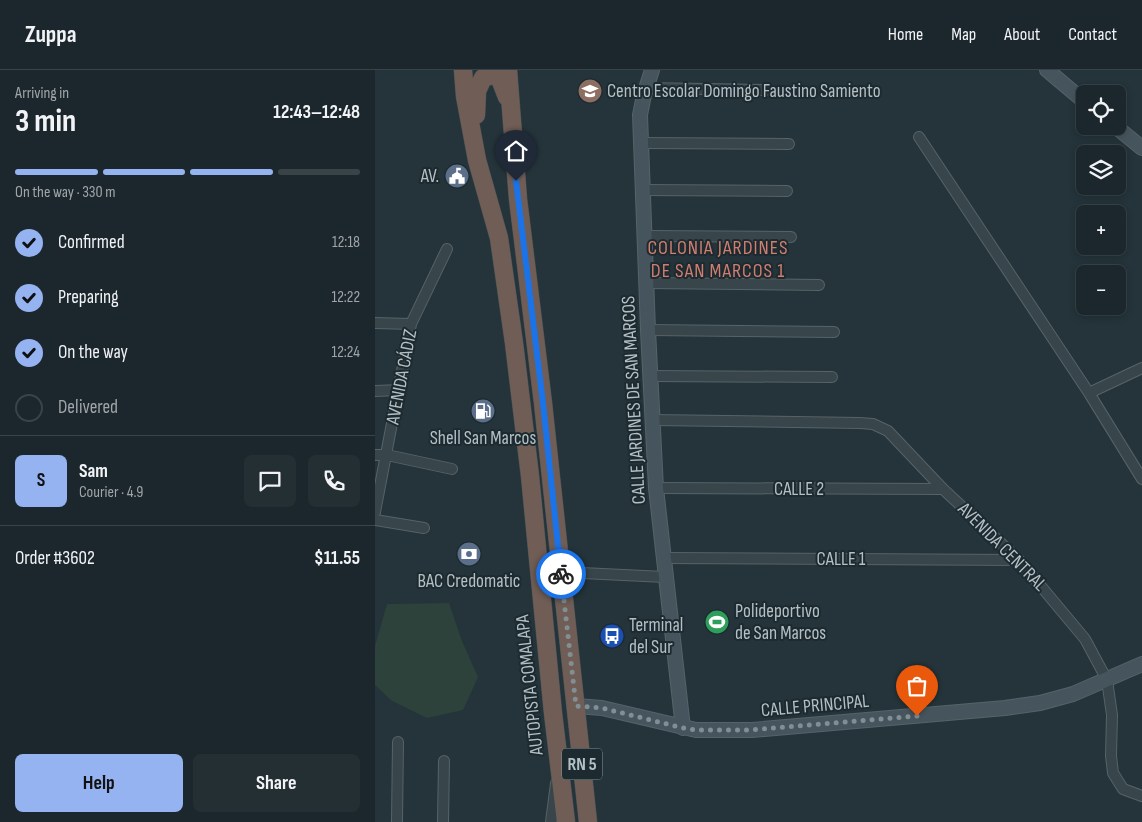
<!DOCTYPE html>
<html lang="en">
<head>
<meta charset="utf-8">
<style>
	body { margin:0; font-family:"Sofia Sans Condensed",sans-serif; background:#242f34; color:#f1f3f6; height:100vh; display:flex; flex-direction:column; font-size:19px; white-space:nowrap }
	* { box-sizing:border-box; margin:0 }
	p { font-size:16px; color:#a0a5a9 }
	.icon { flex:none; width:28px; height:28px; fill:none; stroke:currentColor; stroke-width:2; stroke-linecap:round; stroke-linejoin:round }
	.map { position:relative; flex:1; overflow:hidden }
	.drawer { display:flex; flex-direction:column; background:#1b272c; width:375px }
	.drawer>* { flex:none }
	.fabs { position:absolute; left:701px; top:15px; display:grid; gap:10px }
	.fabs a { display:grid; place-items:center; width:50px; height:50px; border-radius:8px; background:#1b272c; box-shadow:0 2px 8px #0003,0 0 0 1px #394448; font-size:25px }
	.pin { position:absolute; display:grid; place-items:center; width:42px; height:42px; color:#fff; margin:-51px -21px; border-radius:50% 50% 50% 0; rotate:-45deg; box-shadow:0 0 5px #0007 }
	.pin .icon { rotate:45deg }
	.courier { position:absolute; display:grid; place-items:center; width:50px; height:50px; margin:-25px; border:4px solid #1a73e8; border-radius:50%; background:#fff; color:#222; box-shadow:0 1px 6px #0007 }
	.summary em { font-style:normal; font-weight:700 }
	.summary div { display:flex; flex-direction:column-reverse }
	.summary { display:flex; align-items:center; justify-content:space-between; height:85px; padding:0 15px }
	h1 { font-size:32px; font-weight:700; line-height:38px }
	.bar { display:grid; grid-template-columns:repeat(4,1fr); gap:8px 5px; align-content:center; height:60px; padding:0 15px }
	.bar i { height:6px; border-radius:4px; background:#394448 }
	.bar .on { background:#95b2f1 }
	.bar p { grid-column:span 4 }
	.line { display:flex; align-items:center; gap:12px; padding:0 15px; border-top:1px solid #394448 }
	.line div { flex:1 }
	.round { display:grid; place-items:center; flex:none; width:52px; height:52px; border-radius:8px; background:#242f34 }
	ol { padding:0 15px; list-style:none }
	li { display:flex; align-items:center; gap:15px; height:55px }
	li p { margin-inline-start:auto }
	li .icon { padding:5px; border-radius:50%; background:#95b2f1; color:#111; stroke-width:4 }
	li:last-child { color:#a0a5a9 }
	li i { width:28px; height:28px; border:2px solid #394448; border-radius:50% }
	.primary-button { display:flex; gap:10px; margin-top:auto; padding:10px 15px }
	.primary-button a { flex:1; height:58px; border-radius:8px; background:#95b2f1; color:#111; font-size:20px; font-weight:700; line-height:58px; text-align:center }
	.primary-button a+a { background:#242f34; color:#f1f3f6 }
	header { display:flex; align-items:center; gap:30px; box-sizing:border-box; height:70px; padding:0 25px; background:#1b272c; border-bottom:1px solid #394448 }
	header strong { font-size:24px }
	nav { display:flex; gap:28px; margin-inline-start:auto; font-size:18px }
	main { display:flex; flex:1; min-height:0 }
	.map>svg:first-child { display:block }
	.green { fill:#2c423b }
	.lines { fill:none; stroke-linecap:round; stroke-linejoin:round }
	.street-casing { stroke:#566368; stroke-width:12 }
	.secondary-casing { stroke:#566368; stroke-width:16 }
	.highway-casing { stroke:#435055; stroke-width:19 }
	.street { stroke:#38454a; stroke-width:10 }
	.secondary { stroke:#46555d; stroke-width:14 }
	.highway { stroke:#705e56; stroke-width:18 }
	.done { stroke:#818f95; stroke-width:5; stroke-dasharray:0 9 }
	.route { stroke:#1a73e8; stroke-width:6 }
	.labels { text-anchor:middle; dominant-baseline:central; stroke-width:4; stroke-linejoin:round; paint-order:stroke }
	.shield { fill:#1d2a2f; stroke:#869399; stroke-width:1 }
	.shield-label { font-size:18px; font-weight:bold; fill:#b3c0c6 }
	.poi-label { font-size:19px; fill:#b3c0c6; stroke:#1d2a2f; text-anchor:start }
	.street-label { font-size:19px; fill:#b3c0c6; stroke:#1d2a2f }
	.neighbourhood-label { font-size:20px; letter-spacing:1px; fill:#cf7e70; stroke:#1d2a2f }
</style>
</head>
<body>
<header>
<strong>Zuppa</strong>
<nav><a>Home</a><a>Map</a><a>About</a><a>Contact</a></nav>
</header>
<main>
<section class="drawer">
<div class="summary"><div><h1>3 min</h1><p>Arriving in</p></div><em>12:43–12:48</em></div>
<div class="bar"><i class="on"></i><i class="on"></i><i class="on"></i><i></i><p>On the way · 330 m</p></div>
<ol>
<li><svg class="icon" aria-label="check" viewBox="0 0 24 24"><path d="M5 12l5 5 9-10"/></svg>Confirmed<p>12:18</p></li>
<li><svg class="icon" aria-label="check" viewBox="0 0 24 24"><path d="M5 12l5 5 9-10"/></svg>Preparing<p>12:22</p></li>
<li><svg class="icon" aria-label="check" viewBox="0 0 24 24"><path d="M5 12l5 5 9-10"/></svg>On the way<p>12:24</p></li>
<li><i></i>Delivered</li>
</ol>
<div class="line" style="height:90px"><b class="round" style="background:#95b2f1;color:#111">S</b><div><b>Sam</b><p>Courier · 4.9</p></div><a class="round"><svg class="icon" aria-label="chat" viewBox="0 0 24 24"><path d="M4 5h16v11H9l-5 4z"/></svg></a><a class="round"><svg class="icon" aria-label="phone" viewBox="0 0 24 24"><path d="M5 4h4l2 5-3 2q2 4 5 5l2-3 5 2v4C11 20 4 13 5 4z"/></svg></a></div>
<div class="line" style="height:65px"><div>Order #3602</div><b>$11.55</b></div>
<div class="primary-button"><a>Help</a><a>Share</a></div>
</section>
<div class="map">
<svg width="767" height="752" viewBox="0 0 767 752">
	<rect width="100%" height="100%" fill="#24343a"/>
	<path class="green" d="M74 533 87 571 103 607 88 640 52 648 17 631 0 615V576L12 534Z"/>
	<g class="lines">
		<defs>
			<path id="street" d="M271 18 391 20
				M544 67 714 323 767 409
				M266 73 414 74
				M268 120 412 121
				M270 166 416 167
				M271 213 444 215
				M0 253 36 254
				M273 260 459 262
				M275 306 457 307
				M0 321 24 320
				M714 323 767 298
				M277 350 485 353 498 354 513 361 568 419 644 490 710 569 732 610 737 645 736 686 738 703 748 719 767 726
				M0 385H12L77 399
				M281 418 568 419
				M0 442 36 254 72 179
				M0 450 49 458
				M288 488 644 490
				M186 502 290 507
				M22 752 23 672
				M68 752 69 691
				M176 752 181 713"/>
			<path id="secondary" d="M277 0 269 25 265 45 273 260 281 418 308 658
				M672 0 710 32
				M740 56 767 78
				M201 636 227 638 321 660H377L630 638 665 633 698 624 767 594"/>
			<path id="highway" d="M88 0 90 26 102 90 124 168 139 273 155 406 178 643 191 752
				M133 0 143 129 168 333 213 752
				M101 45 102 21 108 8 118 5 125 9 132 27"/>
		</defs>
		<use href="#street" class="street-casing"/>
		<use href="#secondary" class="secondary-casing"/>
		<use href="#highway" class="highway-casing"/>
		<use href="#street" class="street"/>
		<use href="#secondary" class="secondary"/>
		<use href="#highway" class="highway"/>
	</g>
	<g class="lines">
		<path class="done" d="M186 504 201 636 227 638 308 658 321 660H376L542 646"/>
		<path class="route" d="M141 111 168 333 186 504"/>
	</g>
	<defs>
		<symbol id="school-disc" viewBox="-11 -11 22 22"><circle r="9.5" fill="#8d6e63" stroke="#1d2a2f"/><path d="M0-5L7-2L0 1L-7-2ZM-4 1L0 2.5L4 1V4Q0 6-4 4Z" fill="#fff"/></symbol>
		<symbol id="civic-disc" viewBox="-11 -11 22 22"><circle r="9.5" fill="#5c6f8a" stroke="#1d2a2f"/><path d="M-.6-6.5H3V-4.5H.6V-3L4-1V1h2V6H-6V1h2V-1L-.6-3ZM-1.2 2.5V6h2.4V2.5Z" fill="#fff"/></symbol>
		<symbol id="fuel-disc" viewBox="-11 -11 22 22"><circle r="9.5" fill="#5c6f8a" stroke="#1d2a2f"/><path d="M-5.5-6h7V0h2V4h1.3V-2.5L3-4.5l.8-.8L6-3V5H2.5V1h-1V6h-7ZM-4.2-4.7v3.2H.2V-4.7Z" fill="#fff"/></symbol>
		<symbol id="bank-disc" viewBox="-11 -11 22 22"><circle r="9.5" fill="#5c6f8a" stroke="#1d2a2f"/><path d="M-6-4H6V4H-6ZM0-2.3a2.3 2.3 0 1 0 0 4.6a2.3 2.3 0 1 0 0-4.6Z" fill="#fff"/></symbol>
		<symbol id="stadium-disc" viewBox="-11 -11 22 22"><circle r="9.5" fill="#2e9e5b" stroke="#1d2a2f"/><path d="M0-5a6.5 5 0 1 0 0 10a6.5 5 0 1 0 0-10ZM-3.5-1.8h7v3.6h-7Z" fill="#fff"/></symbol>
		<symbol id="bus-disc" viewBox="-11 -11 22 22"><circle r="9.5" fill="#1a4fb4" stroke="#1d2a2f"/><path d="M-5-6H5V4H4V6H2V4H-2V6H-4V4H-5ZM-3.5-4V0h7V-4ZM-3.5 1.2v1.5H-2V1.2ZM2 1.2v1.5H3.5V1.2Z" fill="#fff"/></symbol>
	</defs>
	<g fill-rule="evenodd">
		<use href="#school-disc" x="201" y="7" width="28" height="28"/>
		<use href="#civic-disc" x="68" y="92" width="28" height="28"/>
		<use href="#fuel-disc" x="94" y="327" width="28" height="28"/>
		<use href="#bank-disc" x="80" y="470" width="28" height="28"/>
		<use href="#stadium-disc" x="328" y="538" width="28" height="28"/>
		<use href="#bus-disc" x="223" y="552" width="28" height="28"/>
	</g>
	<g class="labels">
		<rect class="shield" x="187" y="678.5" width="40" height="31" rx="4"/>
		<g class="shield-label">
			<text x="207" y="694">RN 5</text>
		</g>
		<g class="poi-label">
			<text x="232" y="21">Centro Escolar Domingo Faustino Samiento</text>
			<text x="64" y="106" text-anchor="end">AV.</text>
			<text x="108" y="368" text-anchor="middle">Shell San Marcos</text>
			<text x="94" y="511" text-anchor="middle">BAC Credomatic</text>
			<text x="360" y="541">Polideportivo<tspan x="360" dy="22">de San Marcos</tspan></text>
			<text x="254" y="555">Terminal<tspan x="254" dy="22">del Sur</tspan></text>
		</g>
		<g class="street-label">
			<text transform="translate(27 307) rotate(-79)">AVENIDA CÁDIZ</text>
			<text transform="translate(259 330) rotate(-93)">CALLE JARDINES DE SAN MARCOS</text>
			<text x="424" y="419">CALLE 2</text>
			<text transform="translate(627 477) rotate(45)">AVENIDA CENTRAL</text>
			<text x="466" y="489">CALLE 1</text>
			<text transform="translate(155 615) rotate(-96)">AUTOPISTA COMALAPA</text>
			<text transform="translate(440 636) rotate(-5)">CALLE PRINCIPAL</text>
		</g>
		<g class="neighbourhood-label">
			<text x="343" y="178">COLONIA JARDINES<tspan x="343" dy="23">DE SAN MARCOS 1</tspan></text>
		</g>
	</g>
</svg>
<div class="fabs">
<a><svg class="icon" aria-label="locate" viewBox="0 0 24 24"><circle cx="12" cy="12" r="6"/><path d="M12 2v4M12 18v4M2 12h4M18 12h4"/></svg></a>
<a><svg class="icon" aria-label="layers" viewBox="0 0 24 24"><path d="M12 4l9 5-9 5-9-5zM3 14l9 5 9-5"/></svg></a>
<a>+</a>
<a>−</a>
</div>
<div class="pin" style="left:542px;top:646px;background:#ea580c"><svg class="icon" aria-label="bag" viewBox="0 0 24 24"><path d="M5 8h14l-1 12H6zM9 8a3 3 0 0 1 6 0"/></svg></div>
<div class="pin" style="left:141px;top:111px;background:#1f2937"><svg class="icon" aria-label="home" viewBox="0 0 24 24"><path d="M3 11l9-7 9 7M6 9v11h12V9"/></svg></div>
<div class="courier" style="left:186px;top:504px"><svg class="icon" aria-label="bike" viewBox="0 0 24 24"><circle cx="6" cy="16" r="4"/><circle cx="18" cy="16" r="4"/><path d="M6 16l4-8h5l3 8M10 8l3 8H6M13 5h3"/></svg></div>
</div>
</main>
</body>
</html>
